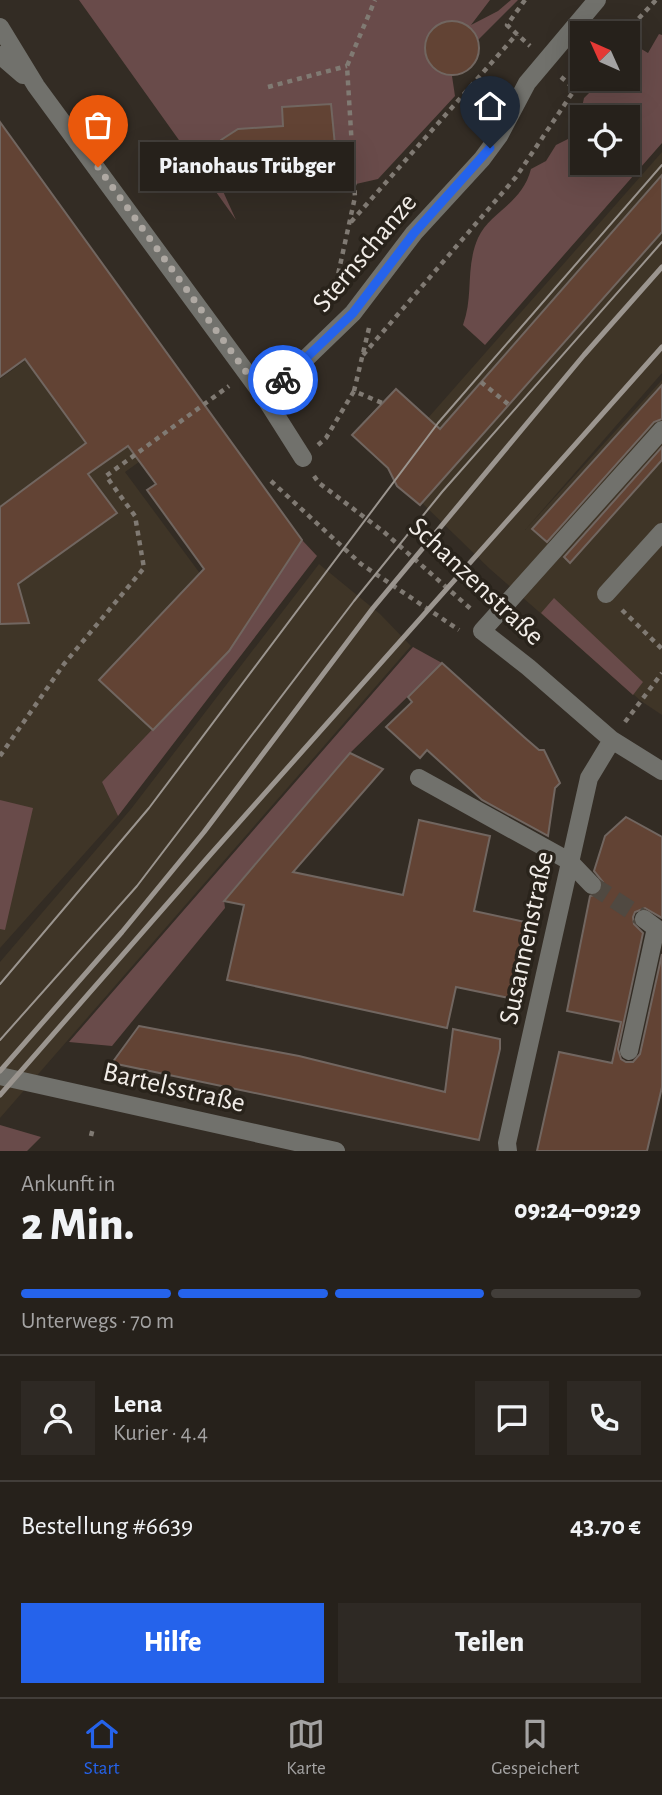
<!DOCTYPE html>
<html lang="de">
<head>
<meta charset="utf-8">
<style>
	body { margin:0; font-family:"Alegreya Sans",sans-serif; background:#2e2924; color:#f1f3f6; height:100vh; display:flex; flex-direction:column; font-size:26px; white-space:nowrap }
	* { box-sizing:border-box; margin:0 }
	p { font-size:23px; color:#a4a3a3 }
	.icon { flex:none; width:38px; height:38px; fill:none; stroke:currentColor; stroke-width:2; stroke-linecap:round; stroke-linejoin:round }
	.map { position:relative; height:1151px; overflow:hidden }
	.panel { display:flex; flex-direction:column; background:#26211b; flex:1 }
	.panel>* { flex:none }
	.needle { width:46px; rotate:315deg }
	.buttons { position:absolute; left:570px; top:21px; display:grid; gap:14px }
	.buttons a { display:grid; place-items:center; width:70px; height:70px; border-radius:0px; background:#26211b; box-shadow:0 7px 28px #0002,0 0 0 2px #423e3a; font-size:35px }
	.pin { position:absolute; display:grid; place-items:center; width:60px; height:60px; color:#fff; margin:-72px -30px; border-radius:50% 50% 50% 0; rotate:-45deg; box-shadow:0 0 7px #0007 }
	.pin .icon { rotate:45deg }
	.courier { position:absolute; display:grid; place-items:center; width:70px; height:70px; margin:-35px; border:5px solid #2563eb; border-radius:50%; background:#fff; color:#222; box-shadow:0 2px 9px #0007 }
	.bubble { position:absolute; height:49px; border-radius:0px; background:#26211b; box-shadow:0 7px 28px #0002,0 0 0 2px #423e3a; font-size:23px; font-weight:800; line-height:49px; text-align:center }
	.summary em { font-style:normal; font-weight:800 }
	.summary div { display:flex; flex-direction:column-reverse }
	.summary { display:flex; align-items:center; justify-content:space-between; height:119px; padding:0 21px }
	h1 { font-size:46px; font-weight:800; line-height:52px }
	.bar { display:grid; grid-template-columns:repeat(4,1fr); gap:10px 7px; align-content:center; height:84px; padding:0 21px }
	.bar i { height:9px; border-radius:5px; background:#423e3a }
	.bar .selected { background:#2563eb }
	.bar p { grid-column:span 4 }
	.line { display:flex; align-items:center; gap:18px; padding:0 21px; border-top:2px solid #423e3a }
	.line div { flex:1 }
	.round { display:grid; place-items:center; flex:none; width:74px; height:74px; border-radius:0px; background:#2e2924 }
	.action { display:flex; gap:14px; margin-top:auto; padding:14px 21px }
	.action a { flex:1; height:80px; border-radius:0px; background:#2563eb; color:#fff; font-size:28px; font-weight:800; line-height:80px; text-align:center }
	.action a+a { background:#2e2924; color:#f1f3f6 }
	.dock { display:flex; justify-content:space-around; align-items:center; height:98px; border-top:2px solid #423e3a; background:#26211b; font-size:19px; color:#a4a3a3 }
	.dock a { display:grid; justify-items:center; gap:4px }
	.dock .selected { color:#2563eb }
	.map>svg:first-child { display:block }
	.built { fill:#3f3527 }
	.green { fill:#694b4a; fill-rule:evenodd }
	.building { fill:#624334; stroke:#716660; stroke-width:2 }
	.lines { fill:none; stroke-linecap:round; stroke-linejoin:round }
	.minor-tunnel { stroke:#504941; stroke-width:18; stroke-dasharray:18 9; stroke-linecap:butt }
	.path { stroke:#807a73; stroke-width:4.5; stroke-dasharray:5 5; stroke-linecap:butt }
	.minor { stroke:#71716c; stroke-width:18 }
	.tram { stroke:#9b958f; stroke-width:2 }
	.rail { stroke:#9b958f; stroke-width:5 }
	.done { stroke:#afa9a3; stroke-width:7; stroke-dasharray:0 12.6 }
	.route { stroke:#2563eb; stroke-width:9 }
	.labels { text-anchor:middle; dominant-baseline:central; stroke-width:7; stroke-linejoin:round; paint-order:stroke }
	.street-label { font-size:28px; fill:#f2ede8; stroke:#29231b }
</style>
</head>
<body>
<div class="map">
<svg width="662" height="1151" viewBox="0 0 662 1151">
	<rect width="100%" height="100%" fill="#332c24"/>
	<path class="built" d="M662 152V373L525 530 662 380V715L641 701 490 569 352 435 396 389 428 418Z
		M26 360 120 451 198 395 205 403 209 412 125 472 213 591 231 647 102 782 118 816 0 948V379Z
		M319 564 380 614 411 646 0 1118V962L131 809Z"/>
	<path class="green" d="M79 0H490L471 25 498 11 511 0H518L478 40C481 60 471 72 452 76L455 96 378 179 356 184 222 189 236 220Z
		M659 34 662 35V143L485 345 463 325C474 295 465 268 478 238 490 212 522 204 531 169L546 161 556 145 576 135 584 98 598 84C630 87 631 76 638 47L648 53ZM583 117H628V163H583Z
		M302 540 317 556 118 816 102 782 231 647Z
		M554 598 643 682 633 695 541 613Z
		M413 647 442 663 350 753 224 900 225 908 112 1046 69 1042Z
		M0 800 33 808 5 930 0 929Z
		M0 1125 41 1137 27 1151H0Z"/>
	<path class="building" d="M425 48a27 27 0 1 1 54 0a27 27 0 1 1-54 0Z
		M331 104 337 166 222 170 221 140 238 129 283 126 282 107Z
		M0 122 302 540 229 651 153 730 99 680 204 569 147 490 156 484 128 446 88 474 117 513 18 584 29 623 0 624V507L86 443 25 359 0 377Z
		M662 175V232L420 505 397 486 388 468 352 435 396 389 440 429Z
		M662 385V419L654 422 547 542 532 529Z
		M662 447V460L570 563 564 557Z
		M442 663 524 737 539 750H544L560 783 555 788 548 836 482 800 427 750 420 758 386 727 412 702 408 697Z
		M350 753 383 769 293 872 403 895 419 820 490 836 474 911 525 922 509 998 456 987 447 1028 227 980 244 905 224 901Z
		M626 817 662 837V918L645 908 635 912 633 917 634 924 643 933 618 1049 621 1059 626 1062H633L640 1054 662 954V1087L647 1151H537L559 1052 612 1063 621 1022 567 1011 590 896 599 894 603 887V882L594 871 605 836Z
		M139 1026 299 1056 445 1092 453 1029 500 1039V1049L479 1140 112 1063Z"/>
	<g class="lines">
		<path class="minor-tunnel" d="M592 885 644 919"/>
		<path class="path" d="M525 0 507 25 530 46
			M625 33 656 0
			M561 77 575 89 584 79
			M268 87 347 66
			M351 222 517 34
			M334 293 355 197 347 66 375 0
			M369 328 354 391 382 403
			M363 355 516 177 575 89
			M481 382 508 404
			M318 445 326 438 354 391
			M314 476 319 483 384 532 472 610
			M271 481 361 564 459 630
			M622 610 662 649
			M625 722 662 673
			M0 756 64 664 144 568 135 516 106 476 229 386
			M91 1136 93 1128"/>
		<path class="minor" d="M0 27 36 86 265 398 303 458
			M0 55 23 75
			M265 398 353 313 414 233 482 159 499 136 527 83 597 0
			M662 430 482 631 528 667 612 740 662 771
			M606 594 662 532
			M419 778 569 861 592 885
			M629 1051 656 928 644 919
			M0 1076 336 1151
			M508 1151 507 1143 589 778 612 740"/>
		<path class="tram" d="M0 984 149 808 438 423 662 165
			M0 1040 137 886 354 601 442 492 662 242"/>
		<path class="rail" d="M0 1071 122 932 204 832 373 608 584 355 662 267
			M0 1095 210 855 662 347"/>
	</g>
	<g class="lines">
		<path class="done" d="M98 167 265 398 283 380"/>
		<path class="route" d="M283 380 353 313 414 233 490 148"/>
	</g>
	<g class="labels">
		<g class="street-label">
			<text transform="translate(365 253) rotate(-50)">Sternschanze</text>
			<text transform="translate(476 582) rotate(43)">Schanzenstraße</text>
			<text transform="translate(527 938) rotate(-78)">Susannenstraße</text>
			<text transform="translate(174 1088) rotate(13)">Bartelsstraße</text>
		</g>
	</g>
</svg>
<div class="buttons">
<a><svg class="needle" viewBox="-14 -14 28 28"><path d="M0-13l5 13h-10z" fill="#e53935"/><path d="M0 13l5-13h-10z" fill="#a4a3a3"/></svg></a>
<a><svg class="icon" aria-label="locate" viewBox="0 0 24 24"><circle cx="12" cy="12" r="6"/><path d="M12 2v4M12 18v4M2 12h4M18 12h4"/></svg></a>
</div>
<div class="pin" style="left:98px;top:167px;background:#ea580c"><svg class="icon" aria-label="bag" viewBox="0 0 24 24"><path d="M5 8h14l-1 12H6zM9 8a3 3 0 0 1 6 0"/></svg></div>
<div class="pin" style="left:490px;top:148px;background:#1f2937"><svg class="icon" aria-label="home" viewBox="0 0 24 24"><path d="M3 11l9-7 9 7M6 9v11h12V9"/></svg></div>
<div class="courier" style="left:283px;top:380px"><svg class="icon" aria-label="bike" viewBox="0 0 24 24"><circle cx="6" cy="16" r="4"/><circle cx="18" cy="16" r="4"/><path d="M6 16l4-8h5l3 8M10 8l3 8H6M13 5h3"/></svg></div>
<div class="bubble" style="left:140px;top:142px;width:214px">Pianohaus Trübger</div>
</div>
<section class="panel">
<div class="summary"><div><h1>2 Min.</h1><p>Ankunft in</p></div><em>09:24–09:29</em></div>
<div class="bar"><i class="selected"></i><i class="selected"></i><i class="selected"></i><i></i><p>Unterwegs · 70 m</p></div>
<div class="line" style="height:126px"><a class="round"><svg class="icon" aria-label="person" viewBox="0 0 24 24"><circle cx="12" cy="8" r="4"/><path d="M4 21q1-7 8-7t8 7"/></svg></a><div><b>Lena</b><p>Kurier · 4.4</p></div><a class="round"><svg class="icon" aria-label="chat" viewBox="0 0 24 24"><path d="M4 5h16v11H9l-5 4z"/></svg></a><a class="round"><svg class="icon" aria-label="phone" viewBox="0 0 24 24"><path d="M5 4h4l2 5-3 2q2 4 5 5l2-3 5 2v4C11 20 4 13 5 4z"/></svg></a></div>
<div class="line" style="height:91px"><div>Bestellung #6639</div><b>43.70 €</b></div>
<div class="action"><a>Hilfe</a><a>Teilen</a></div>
</section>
<nav class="dock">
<a class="selected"><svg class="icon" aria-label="home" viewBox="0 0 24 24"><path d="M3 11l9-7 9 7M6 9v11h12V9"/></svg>Start</a>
<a><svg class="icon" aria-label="map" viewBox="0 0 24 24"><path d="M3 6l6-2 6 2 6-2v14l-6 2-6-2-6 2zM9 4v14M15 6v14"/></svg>Karte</a>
<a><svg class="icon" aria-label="saved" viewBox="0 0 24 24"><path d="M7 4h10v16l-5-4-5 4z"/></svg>Gespeichert</a>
</nav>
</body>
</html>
